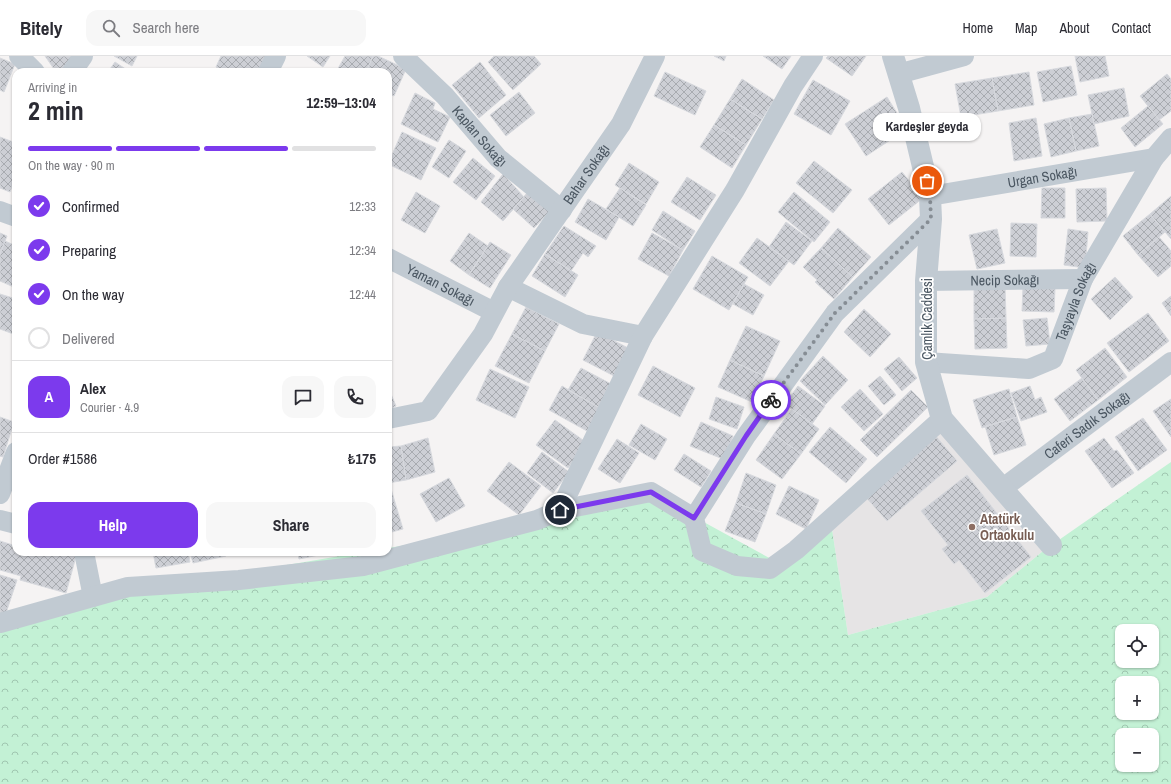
<!DOCTYPE html>
<html lang="en">
<head>
<meta charset="utf-8">
<style>
	body { margin:0; font-family:"Archivo Narrow",sans-serif; background:#f7f7f7; color:#2b2b33; height:100vh; display:flex; flex-direction:column; font-size:15px; white-space:nowrap }
	* { box-sizing:border-box; margin:0 }
	p { font-size:13px; color:#7c7c81 }
	.icon { flex:none; width:22px; height:22px; fill:none; stroke:currentColor; stroke-width:2; stroke-linecap:round; stroke-linejoin:round }
	.map { position:relative; flex:1; overflow:hidden }
	.sheet { position:absolute; left:12px; top:12px; width:380px; height:488px; display:flex; flex-direction:column; background:#fff; border-radius:12px; box-shadow:0 1px 3px #0004 }
	.sheet>* { flex:none }
	.tools { position:absolute; left:1115px; top:568px; display:grid; gap:8px }
	.tools a { display:grid; place-items:center; width:44px; height:44px; border-radius:8px; background:#fff; box-shadow:0 1px 3px #0004; font-size:20px }
	.pin { position:absolute; display:grid; place-items:center; width:34px; height:34px; color:#fff; margin:-17px; border:2px solid #fff; border-radius:50%; box-shadow:0 1px 4px #0007 }
	.courier { position:absolute; display:grid; place-items:center; width:40px; height:40px; margin:-20px; border:3px solid #7c3aed; border-radius:50%; background:#fff; color:#222; box-shadow:0 1px 5px #0007 }
	.bubble { position:absolute; height:28px; border-radius:12px; background:#fff; box-shadow:0 1px 3px #0004; font-size:13px; font-weight:700; line-height:28px; text-align:center }
	.headline em { font-style:normal; font-weight:700 }
	.headline div { display:flex; flex-direction:column-reverse }
	.headline { display:flex; align-items:center; justify-content:space-between; height:68px; padding:0 16px }
	h1 { font-size:26px; font-weight:700; line-height:30px }
	.bar { display:grid; grid-template-columns:repeat(4,1fr); gap:6px 4px; align-content:center; height:48px; padding:0 16px }
	.bar i { height:5px; border-radius:3px; background:#e1e1e2 }
	.bar .on { background:#7c3aed }
	.bar p { grid-column:span 4 }
	.line { display:flex; align-items:center; gap:10px; padding:0 16px; border-top:1px solid #e1e1e2 }
	.line div { flex:1 }
	.round { display:grid; place-items:center; flex:none; width:42px; height:42px; border-radius:12px; background:#f7f7f7 }
	ol { padding:0 16px; list-style:none }
	li { display:flex; align-items:center; gap:12px; height:44px }
	li p { margin-inline-start:auto }
	li .icon { padding:4px; border-radius:50%; background:#7c3aed; color:#fff; stroke-width:4 }
	li:last-child { color:#7c7c81 }
	li i { width:22px; height:22px; border:2px solid #e1e1e2; border-radius:50% }
	.cta { display:flex; gap:8px; margin-top:auto; padding:8px 16px }
	.cta a { flex:1; height:46px; border-radius:12px; background:#7c3aed; color:#fff; font-size:16px; font-weight:700; line-height:46px; text-align:center }
	.cta a+a { background:#f7f7f7; color:#2b2b33 }
	header { display:flex; align-items:center; gap:24px; box-sizing:border-box; height:56px; padding:0 20px; background:#fff; border-bottom:1px solid #e1e1e2 }
	header strong { font-size:19px }
	nav { display:flex; gap:22px; margin-inline-start:auto; font-size:14px }
	.search { width:280px; height:36px; background:#f7f7f7; display:flex; align-items:center; gap:10px; box-sizing:border-box; padding:0 14px; border-radius:12px; color:#7c7c81; font-size:15px }
	.map>svg:first-child { display:block }
	.education { fill:#e6e4e5 }
	.forest { fill:url(#forest-crowns); fill-rule:evenodd }
	.building { fill:url(#building-cross-hatch); stroke:#d7d9de }
	.lines { fill:none; stroke-linecap:round; stroke-linejoin:round }
	.minor { stroke:#c1cad2; stroke-width:20 }
	.tertiary { stroke:#c1cad2; stroke-width:22 }
	.done { stroke:#868d94; stroke-width:4; stroke-dasharray:0 7.2 }
	.route { stroke:#7c3aed; stroke-width:5 }
	.education-dot { fill:#8d6e63; stroke:#fff; stroke-width:1.5 }
	.labels { text-anchor:middle; dominant-baseline:central; stroke-width:3.5; stroke-linejoin:round; paint-order:stroke }
	.street-label { font-size:14px; fill:#4a5661; stroke:#fff }
	.education-label { font-size:14px; font-weight:bold; fill:#785e54; stroke:#fff; text-anchor:start }
</style>
</head>
<body>
<header>
<strong>Bitely</strong>
<div class="search"><svg class="icon" aria-label="search" viewBox="0 0 24 24"><circle cx="10" cy="10" r="6"/><path d="M15 15l6 6"/></svg>Search here</div>
<nav><a>Home</a><a>Map</a><a>About</a><a>Contact</a></nav>
</header>
<div class="map">
<svg width="1171" height="728" viewBox="0 0 1171 728">
	<defs>
		<pattern id="forest-crowns" width="20" height="18" patternUnits="userSpaceOnUse"><rect width="20" height="18" fill="#c3f1d5"/><path d="M2 6a3 3 0 1 1 6 0M12 15a3 3 0 1 1 6 0" fill="none" stroke="#a0c6b0"/></pattern>
		<pattern id="building-cross-hatch" width="8" height="8" patternUnits="userSpaceOnUse"><rect width="8" height="8" fill="#cdcfd5"/><path d="M0 0l8 8M0 8l8-8" fill="none" stroke="#a8abb0"/></pattern>
	</defs>
	<rect width="100%" height="100%" fill="#f5f3f3"/>
	<path class="education" d="M940 370 1043 495 987 541 848 579 832 473Z"/>
	<path class="forest" d="M1171 406V728H0V557L364 496H388V492L558 464 658 441 773 504 832 473 848 579 987 541 1043 495ZM1122 575H1152V605H1122ZM1122 627H1152V657H1122ZM1122 679H1152V709H1122Z"/>
	<path class="building" d="M45 0H72L64 13 56 16Z
		M114 0H137L132 10Z
		M221 0H268L260 16H226L216 11Z
		M307 0H330L323 11Z
		M345 0H373L366 16H336Z
		M373 0H378L406 13 394 40 388 37V16H366Z
		M494 0H534L541 8 513 34 488 6Z
		M714 0H726L724 5Z
		M763 0H791L782 13Z
		M828 0H866L852 20 826 2Z
		M1075 0H1105L1109 20 1080 26Z
		M0 2 15 8 4 36 0 34Z
		M115 6 130 16H108Z
		M480 6 506 39 479 62 452 29Z
		M1071 10 1077 39 1043 46 1037 16Z
		M665 16 706 35 695 59 654 40Z
		M1029 16 1034 49 998 55 992 22Z
		M1167 18 1171 23V55L1159 64 1140 40Z
		M992 22 998 55 961 61 955 28Z
		M742 23 774 44 762 63 730 43Z
		M813 24 850 45 831 79 794 58Z
		M1124 32 1129 60 1094 68 1088 39Z
		M519 36 535 57 506 80 490 59Z
		M415 37 435 47 433 53 450 61 438 86 401 68Z
		M887 41 907 73 866 100 845 68Z
		M730 43 762 63 746 89 714 69Z
		M1148 50 1163 68 1135 91 1121 72Z
		M1092 58 1099 90 1076 95 1069 62Z
		M1036 62 1042 100 1014 105 1009 67Z
		M1069 62 1076 95 1051 101 1044 68Z
		M714 69 746 89 732 112 700 91Z
		M402 76 436 92 421 124 388 108Z
		M0 81 16 87V120L10 136 0 132Z
		M449 84 466 95 449 122 432 111Z
		M473 102 495 120 476 144 453 126Z
		M814 105 852 134 833 157 796 127Z
		M629 107 659 126 646 148 615 129Z
		M902 116 923 142 889 169 868 143Z
		M503 118 524 141 503 165 481 146Z
		M687 121 716 139 700 164 671 146Z
		M620 132 646 149 633 170 606 153Z
		M1042 132H1065V162H1041Z
		M1106 132 1107 165 1077 166 1076 133Z
		M416 136 440 150 425 177 401 164Z
		M528 136 550 155 534 172 513 153Z
		M794 136 830 166 814 186 778 156Z
		M1171 140V183L1150 158Z
		M588 143 619 161 606 184 575 166Z
		M663 155 695 175 683 194 652 174Z
		M1150 158 1165 176 1138 199 1123 180Z
		M786 166 812 185 794 209 769 191Z
		M1011 167 1037 168 1036 201 1010 200Z
		M564 170 596 190 588 201 583 197 571 215 545 198Z
		M838 172 871 201 853 221 821 192Z
		M997 173 1005 207 977 213 969 179Z
		M1068 173 1088 176 1085 212 1064 209Z
		M0 177 7 180 0 198Z
		M469 177 488 190 469 219 450 205Z
		M652 177 683 194 669 220 638 203Z
		M1159 181 1171 195V210L1158 221 1138 199Z
		M757 182 789 205 770 230 739 207Z
		M5 185 16 190V232L0 225V198Z
		M490 186 511 199 490 232 469 219Z
		M821 192 853 221 834 243 815 226 817 224 803 211Z
		M545 198 578 219 565 241 532 220Z
		M712 200 748 221 729 254 693 233Z
		M1115 221 1133 241 1110 264 1091 243Z
		M744 228 764 239 753 259 733 248Z
		M1005 230 1006 262 974 263V231Z
		M1023 231 1055 232 1054 256 1022 255Z
		M0 238 16 243V279L0 273Z
		M1171 240V260L1162 247Z
		M526 251 559 268 545 295 512 278Z
		M864 253 891 278 870 301 844 276Z
		M1148 257 1169 285 1129 316 1107 287Z
		M1006 262 1007 292 975 293 974 263Z
		M1047 262 1050 288 1026 290 1023 264Z
		M746 270 780 285 764 320 730 304Z
		M597 276 632 294 618 322 583 304Z
		M512 278 545 295 529 327 495 310Z
		M1105 292 1127 321 1098 344 1076 314Z
		M823 300 848 324 825 349 800 325Z
		M899 301 917 322 902 335 884 313Z
		M730 304 764 320 752 346 718 331Z
		M653 310 695 332 680 361 638 339Z
		M581 312 613 329 600 352 568 334Z
		M490 313 529 331 515 362 476 344Z
		M880 320 896 339 884 349 868 330Z
		M1082 322 1098 344 1070 365 1054 343Z
		M562 330 600 352 587 375 549 354Z
		M798 330 825 350 812 368 785 348Z
		M1030 330 1035 344 1041 341 1047 356 1021 365 1011 337Z
		M388 331 396 350 388 354Z
		M860 333 883 358 864 375 841 351Z
		M1009 333 1017 361 982 372 973 344Z
		M911 334 928 351 877 401 860 384Z
		M716 341 744 351 737 373 709 363Z
		M1171 343V381L1153 355Z
		M792 353 819 373 801 398 774 378Z
		M0 361 14 366 3 401 0 400Z
		M1017 361 1026 389 994 399 985 370Z
		M1143 362 1167 394 1138 415 1115 381Z
		M555 364 587 387 568 412 536 389Z
		M701 366 733 380 723 403 690 390Z
		M641 368 667 383 655 404 629 389Z
		M830 371 867 403 846 427 809 396Z
		M774 378 801 398 782 423 756 404Z
		M934 378 957 405 887 465 864 439Z
		M428 382 435 416 406 424 401 390Z
		M1104 382 1114 395 1117 394 1134 417 1112 432 1085 395Z
		M617 383 639 397 620 427 598 413Z
		M401 390 406 424 388 427V391Z
		M542 396 569 416 553 437 527 417Z
		M684 398 711 415 701 431 674 414Z
		M509 406 541 430 519 459 487 435Z
		M746 417 776 429 766 458 736 447Z
		M967 419 1031 501 985 537 959 504 954 508 942 493 948 489 921 455Z
		M449 422 465 450 436 466 420 438Z
		M789 430 819 444 806 473 776 458Z
		M391 433 403 473 388 477V434Z
		M736 447 766 458 755 486 725 475Z
		M0 485 16 490V496L77 497 66 537 20 524 21 520 0 514Z
		M153 496H188L190 506 156 512Z
		M190 496H225L226 500 193 507Z
		M298 496H333L299 503Z
		M0 519 17 524 5 560 0 559Z"/>
	<g class="lines">
		<g class="minor">
			<path d="M19 0 35 16"/>
			<path id="s1" d="M403 0 445 40 498 102 562 154"/>
			<path d="M72 16 83 0"/>
			<path d="M268 16 276 0"/>
			<path d="M898 18 964 0"/>
			<path id="s2" d="M930 140 1154 102"/>
			<path d="M0 155 16 161"/>
			<path d="M931 163 835 257 746 380 694 462 702 495 737 510 770 513 796 494 942 363"/>
			<path id="s3" d="M388 202 494 256"/>
			<path id="s4" d="M926 225 1083 223"/>
			<path d="M508 231 583 268 643 280"/>
			<path id="s5" d="M926 306 1029 313 1053 303 1083 223 1154 102 1171 82"/>
			<path id="s6" d="M388 363 428 355 483 278 508 231 621 68 655 0"/>
			<path id="s7" d="M1003 432 1171 306"/>
			<path d="M0 438 16 396"/>
			<path d="M560 454 651 436 694 462"/>
			<path d="M0 464 16 468"/>
			<path d="M84 496 93 541"/>
			<path d="M0 567 128 531 239 524 363 510 537 464 560 454 643 280 735 134 793 30 813 0"/>
		</g>
		<path class="tertiary" d="M893 0 909 52 930 140 931 163 926 225V306L942 363 1051 489"/>
	</g>
	<g class="lines">
		<path class="done" d="M771 344 835 257 931 163 930 140 927 125"/>
		<path class="route" d="M560 454 651 436 694 462 746 380 771 344"/>
	</g>
	<circle class="education-dot" cx="972" cy="471" r="4"/>
	<g class="labels">
		<g class="street-label">
			<text stroke="none"><textPath href="#s1" startOffset="111">Kaplan Sokağı</textPath></text>
			<text stroke="none"><textPath href="#s6" startOffset="326">Bahar Sokağı</textPath></text>
			<text stroke="none"><textPath href="#s2" startOffset="114">Urgan Sokağı</textPath></text>
			<text stroke="none"><textPath href="#s4" startOffset="79">Necip Sokağı</textPath></text>
			<text stroke="none"><textPath href="#s3" startOffset="59">Yaman Sokağı</textPath></text>
			<text stroke="none"><textPath href="#s5" startOffset="191">Taşyayla Sokağı</textPath></text>
			<text transform="translate(927 263) rotate(-90)">Çamlık Caddesi</text>
			<text stroke="none"><textPath href="#s7" startOffset="105">Caferi Sadık Sokağı</textPath></text>
		</g>
		<g class="education-label">
			<text x="980" y="463">Atatürk<tspan x="980" dy="16">Ortaokulu</tspan></text>
		</g>
	</g>
</svg>
<div class="tools">
<a><svg class="icon" aria-label="locate" viewBox="0 0 24 24"><circle cx="12" cy="12" r="6"/><path d="M12 2v4M12 18v4M2 12h4M18 12h4"/></svg></a>
<a>+</a>
<a>−</a>
</div>
<div class="pin" style="left:927px;top:125px;background:#ea580c"><svg class="icon" aria-label="bag" viewBox="0 0 24 24"><path d="M5 8h14l-1 12H6zM9 8a3 3 0 0 1 6 0"/></svg></div>
<div class="pin" style="left:560px;top:454px;background:#1f2937"><svg class="icon" aria-label="home" viewBox="0 0 24 24"><path d="M3 11l9-7 9 7M6 9v11h12V9"/></svg></div>
<div class="courier" style="left:771px;top:344px"><svg class="icon" aria-label="bike" viewBox="0 0 24 24"><circle cx="6" cy="16" r="4"/><circle cx="18" cy="16" r="4"/><path d="M6 16l4-8h5l3 8M10 8l3 8H6M13 5h3"/></svg></div>
<div class="bubble" style="left:873px;top:57px;width:108px">Kardeşler geyda</div>
<section class="sheet">
<div class="headline"><div><h1>2 min</h1><p>Arriving in</p></div><em>12:59–13:04</em></div>
<div class="bar"><i class="on"></i><i class="on"></i><i class="on"></i><i></i><p>On the way · 90 m</p></div>
<ol>
<li><svg class="icon" aria-label="check" viewBox="0 0 24 24"><path d="M5 12l5 5 9-10"/></svg>Confirmed<p>12:33</p></li>
<li><svg class="icon" aria-label="check" viewBox="0 0 24 24"><path d="M5 12l5 5 9-10"/></svg>Preparing<p>12:34</p></li>
<li><svg class="icon" aria-label="check" viewBox="0 0 24 24"><path d="M5 12l5 5 9-10"/></svg>On the way<p>12:44</p></li>
<li><i></i>Delivered</li>
</ol>
<div class="line" style="height:72px"><b class="round" style="background:#7c3aed;color:#fff">A</b><div><b>Alex</b><p>Courier · 4.9</p></div><a class="round"><svg class="icon" aria-label="chat" viewBox="0 0 24 24"><path d="M4 5h16v11H9l-5 4z"/></svg></a><a class="round"><svg class="icon" aria-label="phone" viewBox="0 0 24 24"><path d="M5 4h4l2 5-3 2q2 4 5 5l2-3 5 2v4C11 20 4 13 5 4z"/></svg></a></div>
<div class="line" style="height:52px"><div>Order #1586</div><b>₺175</b></div>
<div class="cta"><a>Help</a><a>Share</a></div>
</section>
</div>
</body>
</html>
